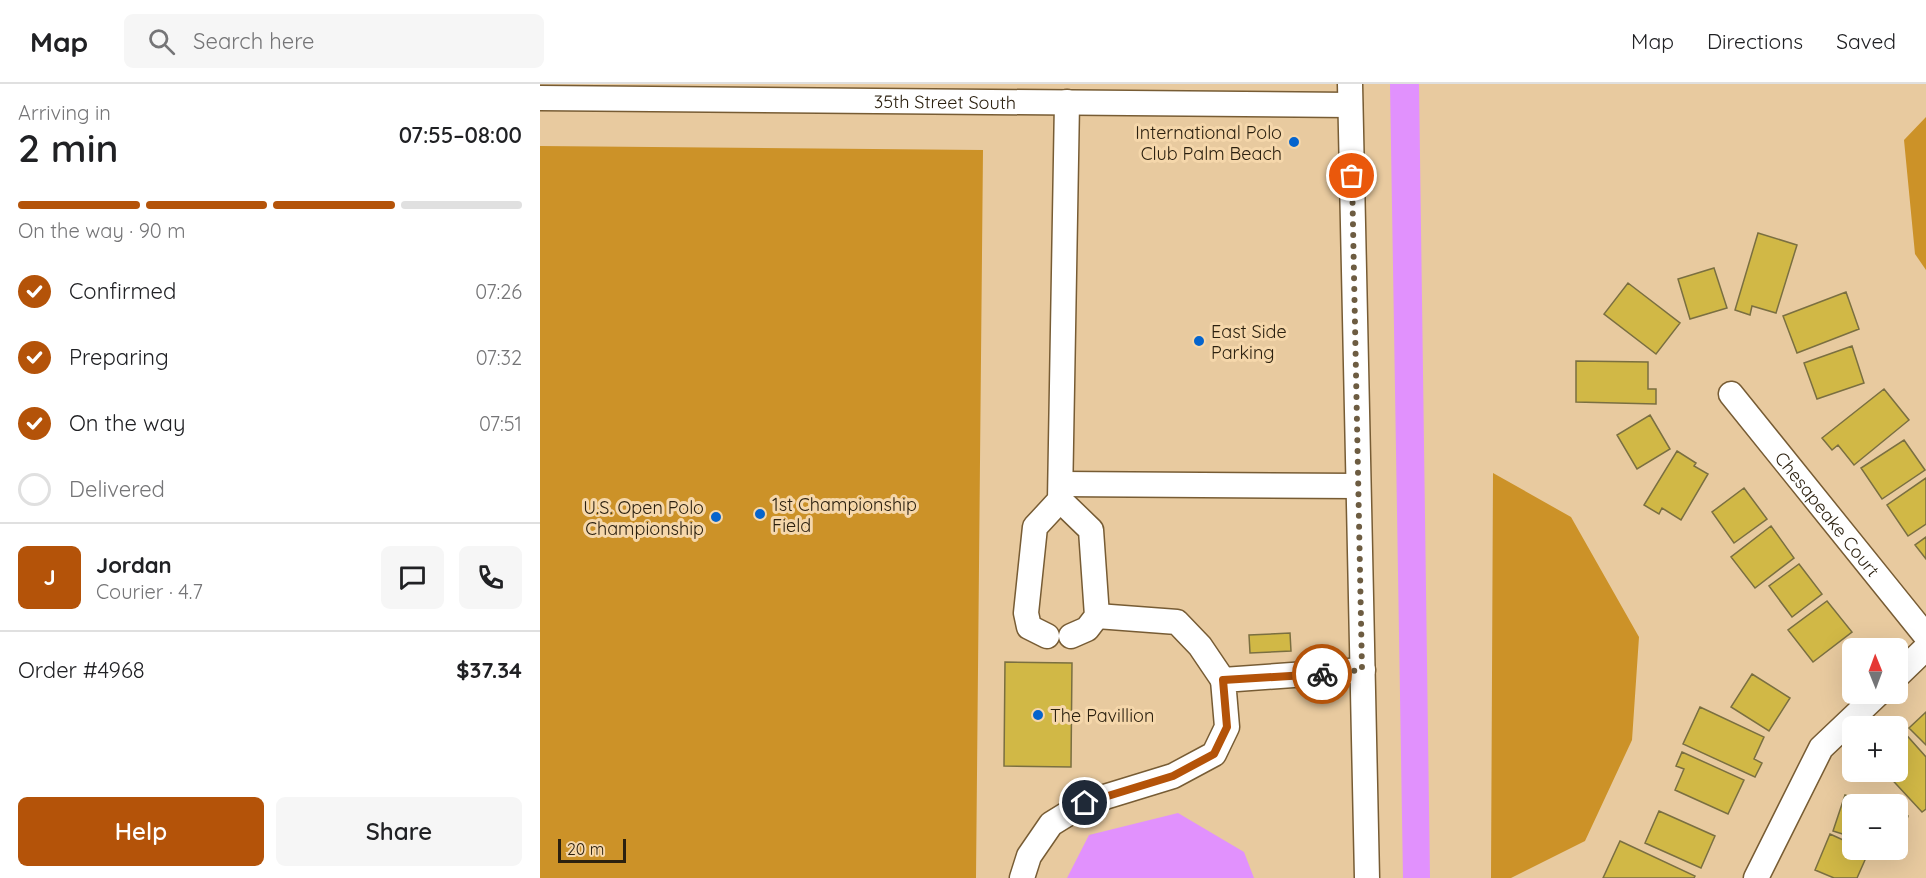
<!DOCTYPE html>
<html lang="en">
<head>
<meta charset="utf-8">
<style>
	body { margin:0; font-family:Quicksand,sans-serif; background:#f6f6f6; color:#202124; height:100vh; display:flex; flex-direction:column; font-size:22px; white-space:nowrap }
	* { box-sizing:border-box; margin:0 }
	p { font-size:20px; color:#757577 }
	.icon { flex:none; width:33px; height:33px; fill:none; stroke:currentColor; stroke-width:2; stroke-linecap:round; stroke-linejoin:round }
	.map { position:relative; flex:1; overflow:hidden }
	.details { display:flex; flex-direction:column; background:#fff; width:540px }
	.details>* { flex:none }
	.needle { width:39px; rotate:359deg }
	.tools { position:absolute; left:1302px; top:554px; display:grid; gap:12px }
	.tools a { display:grid; place-items:center; width:66px; height:66px; border-radius:9px; background:#fff; box-shadow:0 6px 24px #0002; font-size:30px }
	.scale { position:absolute; left:18px; bottom:15px; width:68px; box-sizing:border-box; padding-left:6px; border:3px solid #2b200f; border-top:0; font-size:16px; line-height:21px; white-space:nowrap; color:#2b200f; -webkit-text-stroke:4px #f5d7ab; paint-order:stroke }
	.pin { position:absolute; display:grid; place-items:center; width:51px; height:51px; color:#fff; margin:-26px; border:3px solid #fff; border-radius:50%; box-shadow:0 2px 6px #0007 }
	.courier { position:absolute; display:grid; place-items:center; width:60px; height:60px; margin:-30px; border:4px solid #b45309; border-radius:50%; background:#fff; color:#222; box-shadow:0 2px 8px #0007 }
	.overview em { font-style:normal; font-weight:600 }
	.overview div { display:flex; flex-direction:column-reverse }
	.overview { display:flex; align-items:center; justify-content:space-between; height:102px; padding:0 18px }
	h1 { font-size:39px; font-weight:600; line-height:45px }
	.bar { display:grid; grid-template-columns:repeat(4,1fr); gap:9px 6px; align-content:center; height:72px; padding:0 18px }
	.bar i { height:8px; border-radius:4px; background:#e0e0e0 }
	.bar .selected { background:#b45309 }
	.bar p { grid-column:span 4 }
	.line { display:flex; align-items:center; gap:15px; padding:0 18px; border-top:2px solid #e0e0e0 }
	.line div { flex:1 }
	.round { display:grid; place-items:center; flex:none; width:63px; height:63px; border-radius:9px; background:#f6f6f6 }
	ol { padding:0 18px; list-style:none }
	li { display:flex; align-items:center; gap:18px; height:66px }
	li p { margin-inline-start:auto }
	li .icon { padding:6px; border-radius:50%; background:#b45309; color:#fff; stroke-width:4 }
	li:last-child { color:#757577 }
	li i { width:33px; height:33px; border:3px solid #e0e0e0; border-radius:50% }
	.button { display:flex; gap:12px; margin-top:auto; padding:12px 18px }
	.button a { flex:1; height:69px; border-radius:9px; background:#b45309; color:#fff; font-size:24px; font-weight:600; line-height:69px; text-align:center }
	.button a+a { background:#f6f6f6; color:#202124 }
	header { display:flex; align-items:center; gap:36px; box-sizing:border-box; height:84px; padding:0 30px; background:#fff; border-bottom:2px solid #e0e0e0 }
	header strong { font-size:28px }
	nav { display:flex; gap:33px; margin-inline-start:auto; font-size:21px }
	.search { width:420px; height:54px; background:#f6f6f6; display:flex; align-items:center; gap:15px; box-sizing:border-box; padding:0 21px; border-radius:9px; color:#757577; font-size:22px }
	main { display:flex; flex:1; min-height:0 }
	.map>svg:first-child { display:block }
	.green { fill:#cc9228 }
	.water { fill:#e191fd }
	.building { fill:#d1b846; stroke:#7a6f41; stroke-width:1.5 }
	.lines { fill:none; stroke-linecap:round; stroke-linejoin:round }
	.minor-casing { stroke:#775c34; stroke-width:27 }
	.minor { stroke:#fff; stroke-width:24 }
	.done { stroke:#6d5c41; stroke-width:6; stroke-dasharray:0 10.8 }
	.route { stroke:#b45309; stroke-width:8 }
	.poi-dot { fill:#0564cd; stroke:#f5d7ab; stroke-width:2 }
	.labels { text-anchor:middle; dominant-baseline:central; stroke-width:6; stroke-linejoin:round; paint-order:stroke }
	.street-label { font-size:18px; fill:#2b200f; stroke:#f5d7ab }
	.poi-label { font-size:18px; fill:#2b200f; stroke:#f5d7ab; text-anchor:start }
</style>
</head>
<body>
<header>
<strong>Map</strong>
<div class="search"><svg class="icon" aria-label="search" viewBox="0 0 24 24"><circle cx="10" cy="10" r="6"/><path d="M15 15l6 6"/></svg>Search here</div>
<nav><a>Map</a><a>Directions</a><a>Saved</a></nav>
</header>
<main>
<section class="details">
<div class="overview"><div><h1>2 min</h1><p>Arriving in</p></div><em>07:55–08:00</em></div>
<div class="bar"><i class="selected"></i><i class="selected"></i><i class="selected"></i><i></i><p>On the way · 90 m</p></div>
<ol>
<li><svg class="icon" aria-label="check" viewBox="0 0 24 24"><path d="M5 12l5 5 9-10"/></svg>Confirmed<p>07:26</p></li>
<li><svg class="icon" aria-label="check" viewBox="0 0 24 24"><path d="M5 12l5 5 9-10"/></svg>Preparing<p>07:32</p></li>
<li><svg class="icon" aria-label="check" viewBox="0 0 24 24"><path d="M5 12l5 5 9-10"/></svg>On the way<p>07:51</p></li>
<li><i></i>Delivered</li>
</ol>
<div class="line" style="height:108px"><b class="round" style="background:#b45309;color:#fff">J</b><div><b>Jordan</b><p>Courier · 4.7</p></div><a class="round"><svg class="icon" aria-label="chat" viewBox="0 0 24 24"><path d="M4 5h16v11H9l-5 4z"/></svg></a><a class="round"><svg class="icon" aria-label="phone" viewBox="0 0 24 24"><path d="M5 4h4l2 5-3 2q2 4 5 5l2-3 5 2v4C11 20 4 13 5 4z"/></svg></a></div>
<div class="line" style="height:78px"><div>Order #4968</div><b>$37.34</b></div>
<div class="button"><a>Help</a><a>Share</a></div>
</section>
<div class="map">
<svg width="1386" height="794" viewBox="0 0 1386 794">
	<rect width="100%" height="100%" fill="#e8ca9f"/>
	<path class="green" d="M1386 33V186L1375 170 1364 56Z
		M0 62 443 66 436 794H0Z
		M953 389 1031 433 1099 553 1092 656 1045 757 971 794H951Z"/>
	<path class="water" d="M850 0H879L890 794H863Z
		M638 729 704 768 714 794H527L549 751Z"/>
	<path class="building" d="M1218 149 1257 161 1236 229 1212 222 1210 231 1195 226Z
		M1174 184 1187 224 1150 235 1138 195Z
		M1088 199 1140 239 1116 270 1064 230Z
		M1306 208 1319 245 1257 269 1243 232Z
		M1312 262 1324 299 1277 315 1264 279Z
		M1036 277 1108 278V305H1116V320L1036 318Z
		M1344 305 1369 336 1314 381 1298 361 1292 366 1282 354Z
		M1110 331 1130 365 1097 385 1077 351Z
		M1364 356 1385 386 1342 415 1321 384Z
		M1137 367 1156 379 1154 382 1168 390 1141 436 1122 424 1119 430 1104 421Z
		M1386 394V440L1368 452 1347 421Z
		M1204 404 1227 435 1194 459 1172 428Z
		M1231 442 1254 474 1215 504 1191 473Z
		M1386 453V475L1375 461Z
		M1259 480 1282 510 1252 533 1229 502Z
		M1287 517 1312 548 1273 578 1248 546Z
		M750 549 751 567 710 569 709 551Z
		M465 578 532 579 531 683 464 682Z
		M1212 590 1250 614 1229 647 1191 623Z
		M1160 623 1224 653 1214 675 1222 679 1215 693 1143 660Z
		M1386 628V661L1369 644Z
		M1362 646 1386 673V725L1382 728 1344 687H1358V650Z
		M1142 668 1204 696 1188 730 1135 706 1144 685 1136 682Z
		M1305 711 1332 720H1312V753L1293 747Z
		M1119 727 1175 752 1161 784 1105 759Z
		M1358 728 1368 732 1358 764Z
		M1290 750 1312 760V765L1329 767 1317 794H1294L1275 786Z
		M1080 757 1155 792 1154 794H1063Z"/>
	<g class="lines">
		<defs>
			<g id="minor">
				<path d="M810 0 827 794"/>
				<path id="s1" d="M0 14 810 21"/>
				<path id="s2" d="M1191 310 1386 552"/>
				<path d="M521 400 818 402"/>
				<path d="M520 416 551 446 557 532 547 545 531 552"/>
				<path d="M557 532 637 538 660 562 683 596"/>
				<path d="M507 552 489 543 486 529 495 443 520 416 527 18"/>
				<path d="M1358 591 1386 564"/>
				<path d="M482 794 489 772 511 740 545 719 633 692 674 670 687 643 683 596 823 586"/>
				<path d="M1216 794 1281 664 1339 609"/>
			</g>
		</defs>
		<use href="#minor" class="minor-casing"/>
		<use href="#minor" class="minor"/>
	</g>
	<g class="lines">
		<path class="done" d="M782 590 822 586 812 92"/>
		<path class="route" d="M545 719 633 692 674 670 687 643 683 596 782 590"/>
	</g>
	<g class="poi-dot">
		<circle cx="754" cy="58" r="6"/>
		<circle cx="659" cy="257" r="6"/>
		<circle cx="220" cy="430" r="6"/>
		<circle cx="176" cy="433" r="6"/>
		<circle cx="498" cy="631" r="6"/>
	</g>
	<g class="labels">
		<g class="street-label">
			<text stroke="none"><textPath href="#s1" startOffset="405">35th Street South</textPath></text>
			<text stroke="none"><textPath href="#s2" startOffset="154">Chesapeake Court</textPath></text>
		</g>
		<g class="poi-label">
			<text x="742" y="48" text-anchor="end">International Polo<tspan x="742" dy="21">Club Palm Beach</tspan></text>
			<text x="671" y="247">East Side<tspan x="671" dy="21">Parking</tspan></text>
			<text x="232" y="420">1st Championship<tspan x="232" dy="21">Field</tspan></text>
			<text x="164" y="423" text-anchor="end">U.S. Open Polo<tspan x="164" dy="21">Championship</tspan></text>
			<text x="510" y="631">The Pavillion</text>
		</g>
	</g>
</svg>
<div class="tools">
<a><svg class="needle" viewBox="-14 -14 28 28"><path d="M0-13l5 13h-10z" fill="#e53935"/><path d="M0 13l5-13h-10z" fill="#757577"/></svg></a>
<a>+</a>
<a>−</a>
</div>
<div class="scale">20 m</div>
<div class="pin" style="left:812px;top:92px;background:#ea580c"><svg class="icon" aria-label="bag" viewBox="0 0 24 24"><path d="M5 8h14l-1 12H6zM9 8a3 3 0 0 1 6 0"/></svg></div>
<div class="pin" style="left:545px;top:719px;background:#1f2937"><svg class="icon" aria-label="home" viewBox="0 0 24 24"><path d="M3 11l9-7 9 7M6 9v11h12V9"/></svg></div>
<div class="courier" style="left:782px;top:590px"><svg class="icon" aria-label="bike" viewBox="0 0 24 24"><circle cx="6" cy="16" r="4"/><circle cx="18" cy="16" r="4"/><path d="M6 16l4-8h5l3 8M10 8l3 8H6M13 5h3"/></svg></div>
</div>
</main>
</body>
</html>
